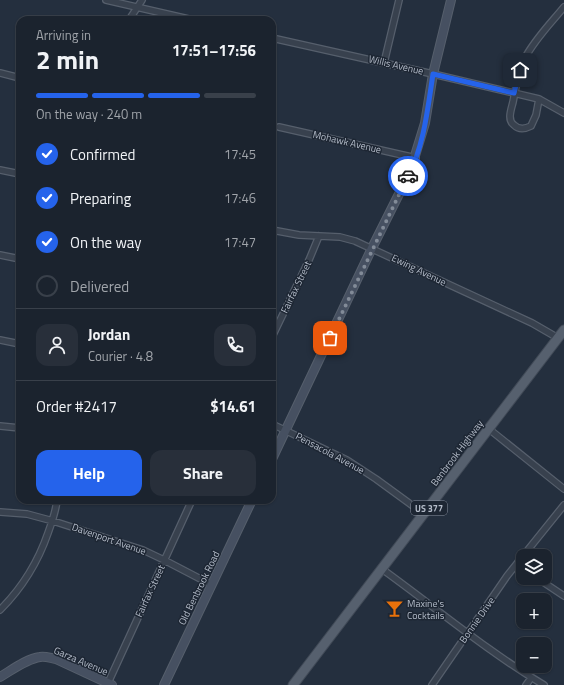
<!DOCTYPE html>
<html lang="en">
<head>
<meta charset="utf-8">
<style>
	body { margin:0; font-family:"Titillium Web",sans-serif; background:#282f3a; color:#f1f3f6; height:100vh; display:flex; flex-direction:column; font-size:15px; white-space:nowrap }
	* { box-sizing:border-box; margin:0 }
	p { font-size:13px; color:#a0a4aa }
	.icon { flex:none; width:22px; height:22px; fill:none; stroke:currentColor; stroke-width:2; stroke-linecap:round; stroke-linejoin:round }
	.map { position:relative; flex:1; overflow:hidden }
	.side { position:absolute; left:16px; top:16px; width:260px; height:488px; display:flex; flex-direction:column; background:#1b232e; border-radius:12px; box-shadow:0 1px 3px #0004,0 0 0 1px #39404a }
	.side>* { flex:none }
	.buttons { position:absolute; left:516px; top:549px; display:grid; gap:8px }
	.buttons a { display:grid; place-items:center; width:36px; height:36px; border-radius:8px; background:#1b232e; box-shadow:0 1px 3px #0004,0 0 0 1px #39404a; font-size:20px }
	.pin { position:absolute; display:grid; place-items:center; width:34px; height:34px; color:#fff; margin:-17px; border-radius:8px; box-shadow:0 2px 6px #0006 }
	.courier { position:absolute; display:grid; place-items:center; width:40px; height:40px; margin:-20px; border:3px solid #2563eb; border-radius:50%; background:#fff; color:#222; box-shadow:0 1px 5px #0007 }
	.summary em { font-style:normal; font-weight:700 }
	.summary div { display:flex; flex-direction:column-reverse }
	.summary { display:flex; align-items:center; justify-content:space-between; height:68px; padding:0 20px }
	h1 { font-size:26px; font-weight:700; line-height:30px }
	.bar { display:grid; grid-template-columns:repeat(4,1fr); gap:6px 4px; align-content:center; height:48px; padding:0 20px }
	.bar i { height:5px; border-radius:3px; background:#39404a }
	.bar .current { background:#2563eb }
	.bar p { grid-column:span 4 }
	.line { display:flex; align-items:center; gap:10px; padding:0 20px; border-top:1px solid #39404a }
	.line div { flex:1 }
	.round { display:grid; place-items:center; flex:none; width:42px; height:42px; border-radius:12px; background:#282f3a }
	ol { padding:0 20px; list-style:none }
	li { display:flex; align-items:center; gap:12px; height:44px }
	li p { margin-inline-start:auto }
	li .icon { padding:4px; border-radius:50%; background:#2563eb; color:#fff; stroke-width:4 }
	li:last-child { color:#a0a4aa }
	li i { width:22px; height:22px; border:2px solid #39404a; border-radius:50% }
	.button { display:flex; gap:8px; margin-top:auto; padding:8px 20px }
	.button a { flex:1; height:46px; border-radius:12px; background:#2563eb; color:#fff; font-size:16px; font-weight:700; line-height:46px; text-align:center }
	.button a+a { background:#282f3a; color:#f1f3f6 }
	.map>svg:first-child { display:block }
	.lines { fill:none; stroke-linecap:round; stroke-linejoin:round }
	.street-casing { stroke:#565f6c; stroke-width:8 }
	.secondary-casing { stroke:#565f6c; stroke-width:10 }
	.primary-casing { stroke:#414a57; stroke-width:11 }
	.street { stroke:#38414e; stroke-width:5.5 }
	.secondary { stroke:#465061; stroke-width:8 }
	.primary { stroke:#56606e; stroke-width:9 }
	.done { stroke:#828b98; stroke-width:4; stroke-dasharray:0 7.2 }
	.route { stroke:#2563eb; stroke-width:5 }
	.labels { text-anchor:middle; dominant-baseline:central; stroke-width:3; stroke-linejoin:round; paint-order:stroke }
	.shield { fill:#1d2633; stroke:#878f9c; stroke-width:1 }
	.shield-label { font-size:9px; font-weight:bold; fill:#b4bcc9 }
	.street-label { font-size:10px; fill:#b4bcc9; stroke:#1d2633 }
	.poi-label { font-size:10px; fill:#b4bcc9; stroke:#1d2633; text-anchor:start }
</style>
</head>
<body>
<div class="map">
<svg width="564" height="685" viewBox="0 0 564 685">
	<rect width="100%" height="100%" fill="#242f3e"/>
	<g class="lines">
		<defs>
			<path id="street" d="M106 0 193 20
				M129 20 142 0
				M272 38 433 74 539 99 564 113
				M384 63 399 0
				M0 73 20 78
				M539 99 536 115 531 126C525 129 519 130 514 125 507 120 511 110 513 102 516 87 518 72 525 58 535 39 551 23 564 7
				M279 127 416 158
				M0 170 20 174
				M272 230 299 235 340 237 355 241 532 323 558 338
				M0 255 20 259
				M272 337 309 260 319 236
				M0 340 20 344
				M272 424 347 460 376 479 424 514
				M0 426 20 428
				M489 429 564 489
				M0 512 27 514 53 521 143 550 164 560 212 585
				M523 556 564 505
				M518 562 523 566
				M382 569C436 608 487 651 544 685
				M537 578 564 596
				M0 610C22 588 38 562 48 533 52 522 56 511 57 500
				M108 683 192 500
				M432 685 507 576 523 556
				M526 685 531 678"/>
			<path id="secondary" d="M272 459 372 248 410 172 425 123 433 74 451 0
				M0 677C12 670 26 659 40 657 45 656 50 658 56 659L112 685
				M164 685 252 500"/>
			<path id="primary" d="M293 685 564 330"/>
		</defs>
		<use href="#street" class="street-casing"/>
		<use href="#secondary" class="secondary-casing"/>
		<use href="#primary" class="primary-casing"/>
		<use href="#street" class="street"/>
		<use href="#secondary" class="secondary"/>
		<use href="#primary" class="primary"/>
	</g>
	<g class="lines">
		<path class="done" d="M330 338 408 176"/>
		<path class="route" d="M408 176C424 147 428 106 433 74L514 93 520 70"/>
	</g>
	<defs>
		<symbol id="bar-bare" viewBox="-9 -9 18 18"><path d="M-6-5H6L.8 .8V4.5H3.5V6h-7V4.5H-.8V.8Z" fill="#e8710a" stroke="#1d2633" stroke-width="2.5" paint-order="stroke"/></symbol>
	</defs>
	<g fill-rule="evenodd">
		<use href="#bar-bare" x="382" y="596" width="25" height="25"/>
	</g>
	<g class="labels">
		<rect class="shield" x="411" y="501" width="36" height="14" rx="3"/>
		<g class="shield-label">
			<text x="429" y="508">US 377</text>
		</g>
		<g class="street-label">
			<text transform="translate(396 65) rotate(13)">Willis Avenue</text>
			<text transform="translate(347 142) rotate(13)">Mohawk Avenue</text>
			<text transform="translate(419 270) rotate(26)">Ewing Avenue</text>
			<text transform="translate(296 287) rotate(-64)">Fairfax Street</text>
			<text transform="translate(330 453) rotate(28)">Pensacola Avenue</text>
			<text transform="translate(457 453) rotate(-53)">Benbrook Highway</text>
			<text transform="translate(109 539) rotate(19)">Davenport Avenue</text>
			<text transform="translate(199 588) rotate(-64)">Old Benbrook Road</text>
			<text transform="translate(150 591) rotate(-65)">Fairfax Street</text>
			<text transform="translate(477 620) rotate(-55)">Bonnie Drive</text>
			<text transform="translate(81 661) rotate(23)">Garza Avenue</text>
		</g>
		<g class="poi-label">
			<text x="407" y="603">Maxine's<tspan x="407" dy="12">Cocktails</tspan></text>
		</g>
	</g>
</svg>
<div class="buttons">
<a><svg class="icon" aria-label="layers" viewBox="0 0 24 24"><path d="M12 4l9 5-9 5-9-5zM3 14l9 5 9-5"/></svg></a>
<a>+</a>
<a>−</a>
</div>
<div class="pin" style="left:330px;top:338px;background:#ea580c"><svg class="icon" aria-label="bag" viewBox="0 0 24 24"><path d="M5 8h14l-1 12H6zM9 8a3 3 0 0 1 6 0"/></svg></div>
<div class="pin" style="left:520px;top:70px;background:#1f2937"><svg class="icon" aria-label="home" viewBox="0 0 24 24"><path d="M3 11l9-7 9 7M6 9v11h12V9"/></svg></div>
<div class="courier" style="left:408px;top:176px"><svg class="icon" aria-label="car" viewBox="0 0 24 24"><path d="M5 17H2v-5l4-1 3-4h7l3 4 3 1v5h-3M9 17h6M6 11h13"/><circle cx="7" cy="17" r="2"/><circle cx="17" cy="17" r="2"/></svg></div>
<section class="side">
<div class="summary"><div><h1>2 min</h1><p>Arriving in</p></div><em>17:51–17:56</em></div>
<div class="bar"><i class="current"></i><i class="current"></i><i class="current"></i><i></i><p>On the way · 240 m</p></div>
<ol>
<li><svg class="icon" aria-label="check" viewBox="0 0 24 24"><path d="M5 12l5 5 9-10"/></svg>Confirmed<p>17:45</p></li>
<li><svg class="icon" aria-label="check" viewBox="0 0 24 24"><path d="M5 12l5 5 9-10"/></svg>Preparing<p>17:46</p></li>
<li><svg class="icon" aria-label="check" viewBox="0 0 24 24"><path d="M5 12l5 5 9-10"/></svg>On the way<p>17:47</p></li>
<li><i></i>Delivered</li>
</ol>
<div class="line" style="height:72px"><a class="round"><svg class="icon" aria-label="person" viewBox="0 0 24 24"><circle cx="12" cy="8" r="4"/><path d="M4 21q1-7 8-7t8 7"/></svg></a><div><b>Jordan</b><p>Courier · 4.8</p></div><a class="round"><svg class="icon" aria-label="phone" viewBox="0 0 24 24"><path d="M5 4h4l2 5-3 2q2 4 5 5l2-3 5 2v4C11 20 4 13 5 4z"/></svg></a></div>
<div class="line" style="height:52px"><div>Order #2417</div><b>$14.61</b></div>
<div class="button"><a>Help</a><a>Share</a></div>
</section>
</div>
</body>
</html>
